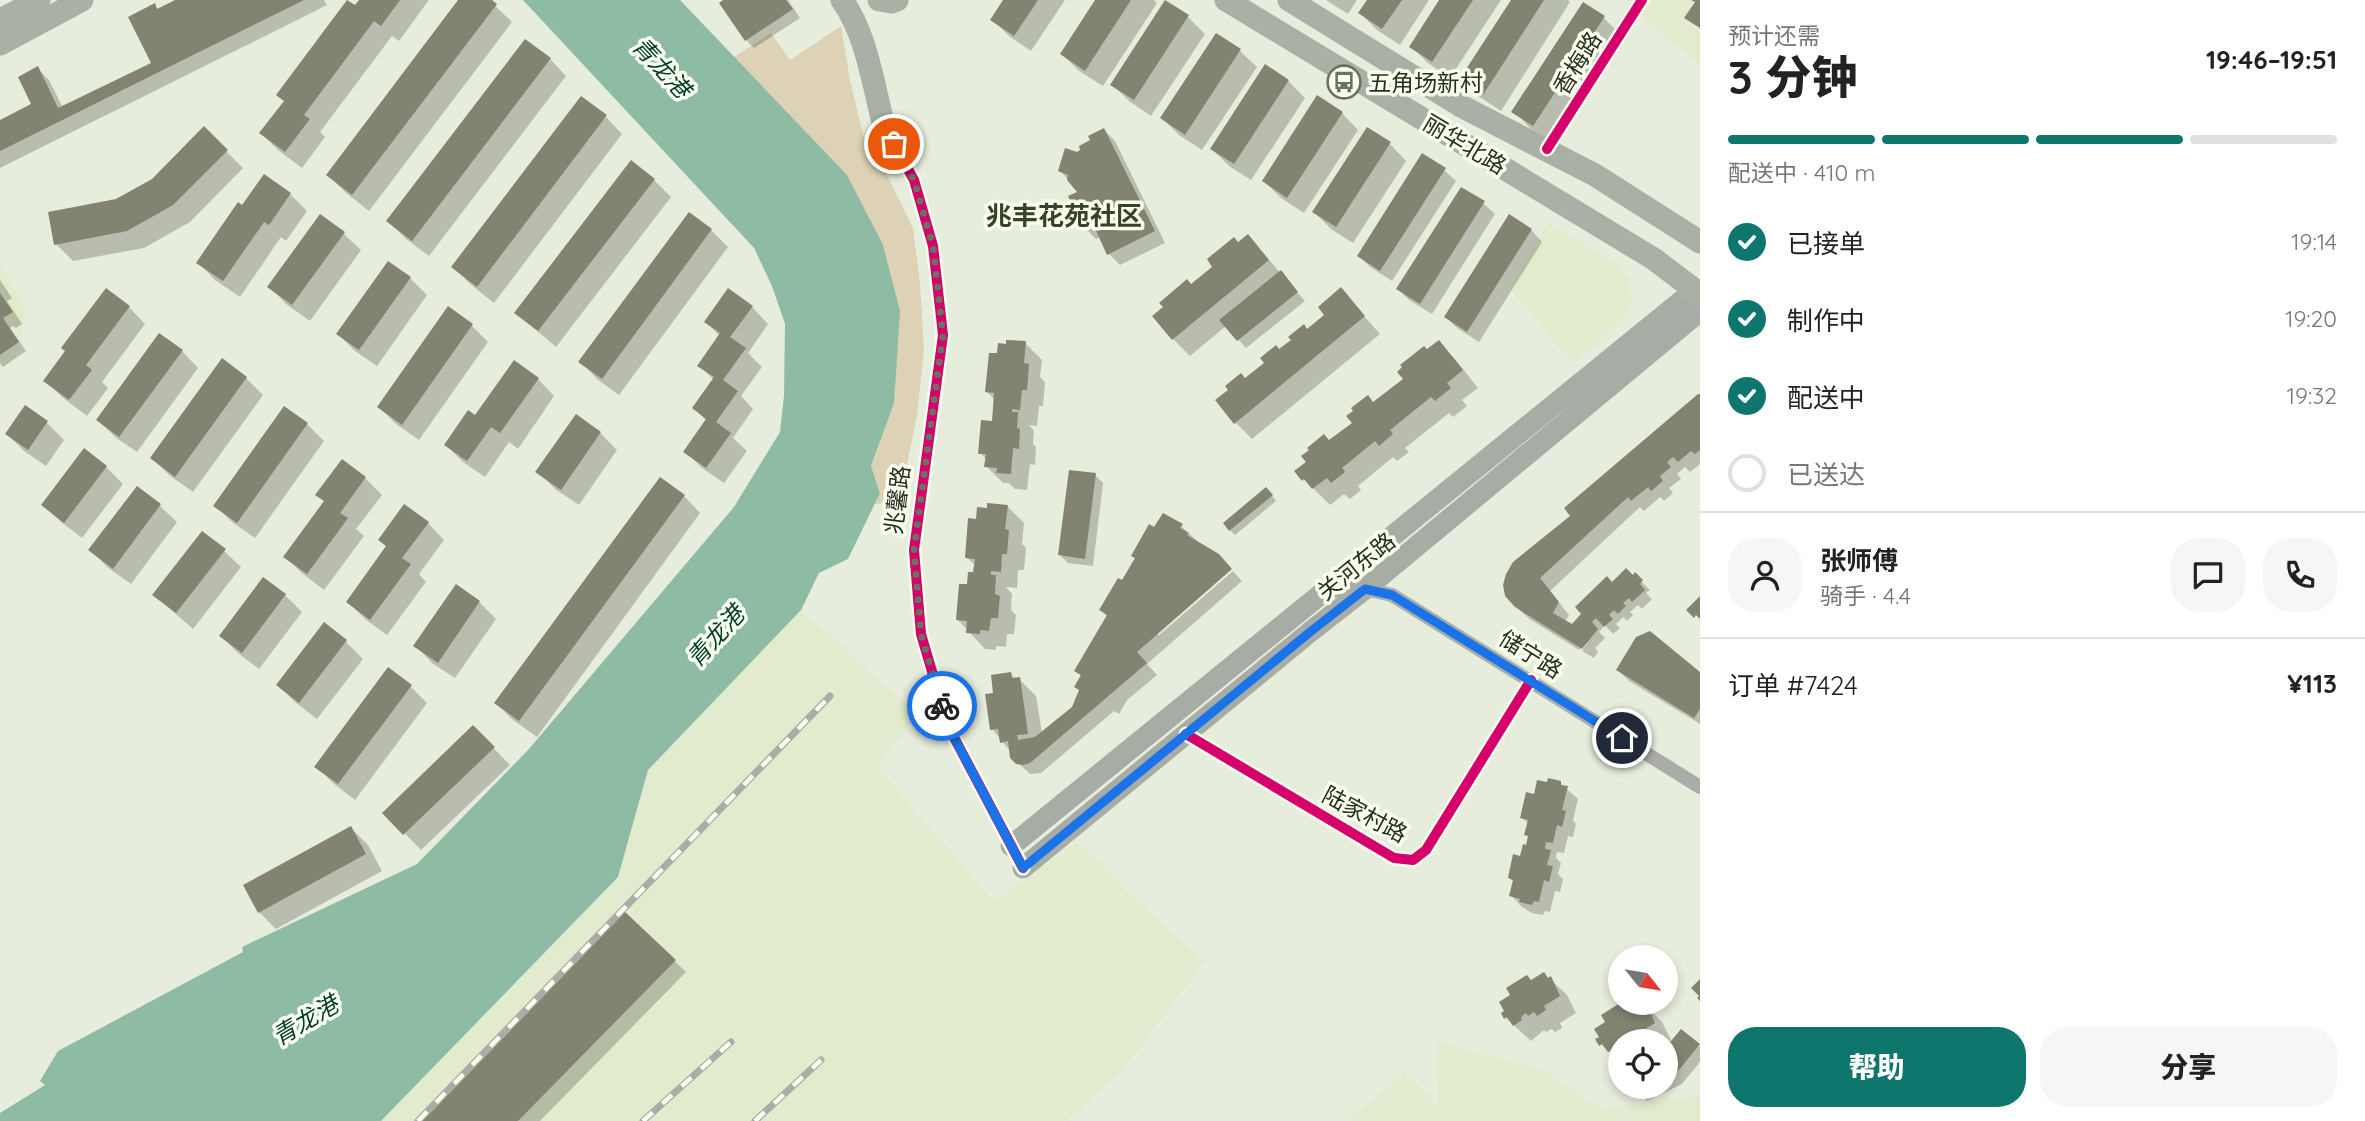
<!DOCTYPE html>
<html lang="zh">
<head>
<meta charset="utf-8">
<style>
	body { margin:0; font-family:Quicksand,"Noto Sans SC",sans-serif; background:#f6f6f6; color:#222; height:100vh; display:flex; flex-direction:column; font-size:26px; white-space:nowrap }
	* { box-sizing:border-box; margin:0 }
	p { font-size:23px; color:#767676 }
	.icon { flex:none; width:38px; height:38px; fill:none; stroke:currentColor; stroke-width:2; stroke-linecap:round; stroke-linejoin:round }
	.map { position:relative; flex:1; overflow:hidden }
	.sheet { display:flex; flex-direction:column; background:#fff; width:665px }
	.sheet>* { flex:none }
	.needle { width:46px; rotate:120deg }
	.tools { position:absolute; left:1608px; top:945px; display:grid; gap:14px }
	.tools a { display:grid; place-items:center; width:70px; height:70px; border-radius:50%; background:#fff; box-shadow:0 4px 10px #0003; font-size:35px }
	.pin { position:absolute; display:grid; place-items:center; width:60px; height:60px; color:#fff; margin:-30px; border:4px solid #fff; border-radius:50%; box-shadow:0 2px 7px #0007 }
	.courier { position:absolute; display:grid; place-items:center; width:70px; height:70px; margin:-35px; border:5px solid #1a73e8; border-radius:50%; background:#fff; color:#222; box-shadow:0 2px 9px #0007 }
	.overview em { font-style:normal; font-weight:800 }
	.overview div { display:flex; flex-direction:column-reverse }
	.overview { display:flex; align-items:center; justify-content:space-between; height:119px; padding:0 28px }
	h1 { font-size:46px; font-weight:800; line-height:52px }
	.bar { display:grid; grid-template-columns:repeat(4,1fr); gap:10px 7px; align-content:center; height:84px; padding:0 28px }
	.bar i { height:9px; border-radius:5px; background:#e0e0e0 }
	.bar .on { background:#0f766e }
	.bar p { grid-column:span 4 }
	.line { display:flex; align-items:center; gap:18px; padding:0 28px; border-top:2px solid #e0e0e0 }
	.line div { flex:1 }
	.round { display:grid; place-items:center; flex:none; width:74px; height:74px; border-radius:28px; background:#f6f6f6 }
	ol { padding:0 28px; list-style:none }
	li { display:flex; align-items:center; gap:21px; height:77px }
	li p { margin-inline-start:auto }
	li .icon { padding:7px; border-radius:50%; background:#0f766e; color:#fff; stroke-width:4 }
	li:last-child { color:#767676 }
	li i { width:38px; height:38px; border:4px solid #e0e0e0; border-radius:50% }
	.action { display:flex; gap:14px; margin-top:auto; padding:14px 28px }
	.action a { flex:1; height:80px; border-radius:28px; background:#0f766e; color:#fff; font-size:28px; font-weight:800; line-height:80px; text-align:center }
	.action a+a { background:#f6f6f6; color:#222 }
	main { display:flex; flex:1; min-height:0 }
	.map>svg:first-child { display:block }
	.built { fill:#e2ebce }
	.green { fill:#ddd2b5 }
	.water { fill:#8ebba3 }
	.shadow { fill:#0003 }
	.building { fill:#828370 }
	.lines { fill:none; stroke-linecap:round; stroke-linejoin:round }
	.minor { stroke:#aaada7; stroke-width:14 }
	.secondary { stroke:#a7aca5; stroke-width:21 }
	.primary { stroke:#abb0a6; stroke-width:23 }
	.rail-casing { stroke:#aaaca5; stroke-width:7 }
	.rail { stroke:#f9ffed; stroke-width:4.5; stroke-dasharray:13; stroke-linecap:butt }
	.cycleway-casing { stroke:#f9ffed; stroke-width:15 }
	.cycleway { stroke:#d6006c; stroke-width:10 }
	.done { stroke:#6c7163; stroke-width:7; stroke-dasharray:0 12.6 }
	.route { stroke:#1a73e8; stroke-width:9 }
	.labels { text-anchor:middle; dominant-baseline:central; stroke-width:7; stroke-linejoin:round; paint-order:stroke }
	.street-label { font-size:23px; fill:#2a2e22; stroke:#f9ffed }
	.poi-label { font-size:23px; fill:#2a2e22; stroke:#f9ffed; text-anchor:start }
	.water-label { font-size:24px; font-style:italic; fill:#043b28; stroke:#f9ffed }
	.quarter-label { font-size:26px; font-weight:bold; fill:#3a4129; stroke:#f9ffed }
</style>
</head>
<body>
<main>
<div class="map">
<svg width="1700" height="1121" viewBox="0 0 1700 1121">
	<rect width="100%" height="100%" fill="#e7eddc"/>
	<path class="built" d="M1652 0H1700V65L1641 17Z
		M1548 223 1619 265 1629 281 1633 301 1622 320 1573 364 1509 287Z
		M0 261 26 310 15 358 0 368Z
		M801 610 918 714 877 767 994 901 1077 843 1204 962 1123 1070 1068 1121H165L647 770Z
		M1438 1042 1543 1070 1601 1109 1700 1096V1121H1348L1405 1071 1437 1107Z"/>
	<path class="green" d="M841 26 850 80 863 135 888 177 913 228 920 284 924 350 917 416 899 502 875 504 880 492 871 467 892 407 734 57 771 33 790 60Z"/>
	<path class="water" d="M523 0H680L847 175 883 245 900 311 894 403 871 466 880 493 848 559 819 573 801 610 648 770 618 877 381 1121H0V1113L45 1085 40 1081 58 1051 243 952 242 947 417 864 529 749 734 507 780 432 784 396 785 324 772 286 754 248Z"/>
	<path class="shadow" d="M179 0H324L327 5 0 168V121L33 105 38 69 49 80 63 108 153 63 154 6 159 10Z
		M361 0H429L399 41 392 36 320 132 325 137 302 168 278 150 261 133Z
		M460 0H489L512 22 369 211 345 192 328 175Z
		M727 0H788L800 18 754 48 746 40Z
		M1005 0H1065L1031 51 1009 36 992 19Z
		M1097 0H1154L1157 3 1103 86 1079 71 1062 54Z
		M1326 0H1357L1348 14Z
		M1369 0H1429L1400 45 1377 30 1360 13Z
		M1441 0H1501L1450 78 1428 63 1411 46Z
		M1513 0H1568L1570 2 1501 111 1478 96 1462 79Z
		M1166 2 1188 17 1205 34 1151 116 1129 101 1112 84Z
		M1603 17 1620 34 1550 141 1530 128 1514 111Z
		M1216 35 1240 51 1257 67 1202 150 1179 135 1162 118Z
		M550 59 566 76 429 256 405 238 388 221Z
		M1288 81 1305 98 1251 180 1229 166 1212 149Z
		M1342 113 1358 130 1304 213 1281 198 1264 181Z
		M606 117 622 134 494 303 470 284 453 267Z
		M204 129 243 168 190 222 144 248 73 261 56 244 117 201 153 181Z
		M1104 130 1115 141 1165 243 1120 265 1109 254 1100 237 1096 239 1085 228 1080 192 1060 171Z
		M1390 144 1406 161 1353 243 1331 229 1314 212Z
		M1444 170 1456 181 1392 281 1370 267 1359 256Z
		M654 180 671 197 556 347 516 313Z
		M290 194 307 211 286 241 281 237 240 297 215 280 199 263 243 208Z
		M1483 203 1495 214 1432 314 1409 300 1398 289Z
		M321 216 344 234 361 250 310 321 286 304 270 287Z
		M711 230 728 247 619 395 597 379 581 362Z
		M1531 230 1542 242 1479 342 1457 328 1446 317Z
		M1248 236 1305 301 1246 348 1226 326 1190 356 1173 339 1191 286Z
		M388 263 410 278 427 295 377 366 355 351 338 334Z
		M0 280 12 298 7 301 22 324 16 328 13 326 10 328 26 351 3 367 0 363Z
		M1341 290 1380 334 1252 439 1235 422 1246 380 1327 315Z
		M129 307 145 324 102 382 108 388 87 416 62 397 45 380Z
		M752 307 768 324 748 353 762 367 741 396 753 409 733 438 747 451 724 483 702 468 686 452 707 421 694 408 714 380 699 365 720 336 706 322Z
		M471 325 488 342 419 440 396 424 379 407Z
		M1438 342 1455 359 1478 388 1462 400 1467 406 1453 417 1449 413 1405 448 1409 452 1397 461 1393 457 1358 486 1361 490 1350 499 1344 494 1330 505 1296 471 1405 380 1427 351Z
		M1025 343 1042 360 1040 377 1045 382 1043 406H1039L1037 426 1029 425 1034 431 1033 444 1036 447 1035 465 1030 464 1027 490 1015 489 1009 483H1003L986 466 987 460 980 453 993 423 995 400 987 392 998 355Z
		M182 351 198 368 137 452 115 437 98 420Z
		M246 378 263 395 193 492 169 475 152 458Z
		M538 379 554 396 518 449 509 442 485 477 463 462 446 445Z
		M1700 396V464L1690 472 1685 467 1677 474 1681 479 1669 488 1673 493 1664 501 1660 497 1644 511 1640 507 1550 591 1569 615 1565 622 1572 626 1612 584 1635 575 1650 590 1646 593 1652 599 1642 609 1638 605 1630 612 1633 615 1627 621 1623 617 1616 624 1620 628 1613 634 1605 625 1599 632 1605 638 1595 648 1598 652 1594 658 1582 651 1588 642 1585 640 1579 650 1528 618 1516 606 1573 516Z
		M25 408 47 423 64 440 46 466 24 451 7 434Z
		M576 417 600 433 617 450 579 505 555 489 538 472Z
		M307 424 324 441 255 538 232 522 216 506Z
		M84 450 106 467 123 484 82 538 60 521 43 505Z
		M1095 475 1103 483 1093 566 1068 563 1060 555Z
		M365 478 382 495 356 529 364 536 324 590 302 573 285 557Z
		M137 488 160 506 177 522 131 584 107 567 91 550Z
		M1271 494 1276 501 1235 535 1230 530Z
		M684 496 700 513 537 737 513 720 496 703Z
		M1007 506 1024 523 1022 544 1026 548 1024 570H1018L1017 588 1006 587 1012 594 1011 610 1016 615 1014 634H1007L1006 647 996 646V650L985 649 958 620 975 574 976 566 966 557 977 521Z
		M428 523 444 540 419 574 426 582 387 635 365 619 348 602 388 547Z
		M1181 526 1198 542 1158 631V636L1233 571 1242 581 1147 664 1157 675 1127 700 1119 714 1114 711 1041 773 1030 774 1012 757 1011 752 992 729 995 695 1011 674 1016 680 1019 679 1036 696 1042 733 1074 708 1081 691 1082 677 1076 671 1108 617 1101 610 1123 583 1155 529Z
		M224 551 241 567 193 629 154 595Z
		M457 587 479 602 496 619 455 678 432 663 416 646Z
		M285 595 302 612 259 669 238 653 221 636Z
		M324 625 346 642 363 659 317 719 295 702 278 685Z
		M1618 670 1700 675V724L1629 681Z
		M410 686 427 703 355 800 333 783 316 766Z
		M473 727 510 765 421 850 385 813Z
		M1560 783 1578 799 1573 820 1576 824 1573 837 1568 836 1564 853 1557 852 1556 858 1561 863 1558 874 1563 879 1560 892 1555 891 1550 912 1545 911 1543 915 1532 913 1522 907 1511 895 1514 882 1510 878 1527 847 1530 838 1526 834 1529 824 1522 818 1535 796Z
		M351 828 368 845 382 871 276 929 259 912Z
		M625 914 686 972 540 1121H424Z
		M1550 979 1567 995 1576 1013 1560 1023 1562 1028 1555 1032 1552 1029 1546 1032 1544 1030 1531 1041 1506 1018 1532 981Z
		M1635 1003 1645 1005 1662 1022 1671 1040 1666 1043V1041H1620V1063L1601 1044 1627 1008Z
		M1681 1031 1700 1047V1062L1682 1084 1647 1101 1636 1087H1666V1050Z"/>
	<path class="building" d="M175 0H304L0 151V120L31 104 18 77 38 66 58 108 151 63 128 17 155 3 157 9Z
		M347 0 355 5 359 0H400L381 26 374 21 304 115 310 119 285 152 259 133 284 101 276 95Z
		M458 0H492L497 4 352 195 326 175Z
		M723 0H786L793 9 745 41 719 3Z
		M1003 0H1038L1014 36 990 20Z
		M1095 0H1131L1085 71 1060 54Z
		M1165 0 1189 15 1134 100 1110 85Z
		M1367 0H1402L1382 29 1358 13Z
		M1439 0H1473L1432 62 1409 47Z
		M1511 0H1544L1483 95 1459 80Z
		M1691 0H1700V28L1684 18 1695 2Z
		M1583 2 1605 16 1533 126 1511 112Z
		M1216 33 1241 49 1185 135 1160 118Z
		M525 39 551 58 412 241 386 221Z
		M1265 64 1289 80 1234 164 1210 149Z
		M1317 95 1343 112 1287 198 1262 181Z
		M581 96 607 115 477 287 451 267Z
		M204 126 228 150 173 205 127 231 54 245 48 212 116 199 152 179Z
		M1367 127 1391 142 1336 227 1312 212Z
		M1104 128 1155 231 1107 255 1093 224 1083 229 1068 196 1077 192 1067 180 1068 175 1058 171 1065 148 1077 152 1080 150 1079 146 1090 140 1088 136Z
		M1422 153 1446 168 1380 271 1357 256Z
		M631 160 655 179 538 331 514 313Z
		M264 174 291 193 269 225 264 222 223 281 196 263 238 202 242 205Z
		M1461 187 1485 201 1420 304 1396 289Z
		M689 212 712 229 602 379 578 362Z
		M320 214 345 232 292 305 267 287Z
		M1509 214 1532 229 1467 332 1444 317Z
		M1248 234 1269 260 1172 340 1152 316 1163 307 1159 303 1187 279 1191 284 1212 267 1207 259 1234 237 1238 242Z
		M388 261 411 277 359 350 336 334Z
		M1281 270 1298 292 1237 341 1219 320Z
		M1341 287 1365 316 1234 424 1215 400 1228 390 1225 386 1241 373 1245 378 1264 363 1260 358 1276 345 1279 349 1291 340 1288 337 1304 324 1307 329 1324 315 1318 307Z
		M106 288 130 306 86 365 92 370 69 400 43 381 65 351 61 348Z
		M728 288 753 306 730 337 746 348 723 380 738 391 716 422 731 433 706 468 683 452 706 419 692 408 714 377 697 366 720 333 704 322Z
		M0 293 13 312 3 318 19 342 0 355Z
		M448 306 473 324 402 425 377 407Z
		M159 333 183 350 119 437 96 420Z
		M1006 340 1026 341 1024 363 1029 364 1027 390H1022L1020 410 1012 409V412H1018L1017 428 1020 429 1019 449 1013 448 1011 474 996 473 997 468 984 467 986 454H978L981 420 992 421 994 393 985 392 989 353H997L998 343 1006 344Z
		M1439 340 1463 370 1447 383 1451 388 1435 401 1431 397 1390 430 1393 434 1379 446 1375 441 1342 468 1345 472 1331 483 1327 478 1312 489 1304 479 1302 481 1294 471 1306 462 1301 456 1309 450 1307 448 1324 434 1329 440 1352 423 1346 416 1353 411 1351 408 1368 395 1373 402 1403 379 1397 372 1402 367 1400 365 1424 346 1427 349Z
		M222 358 247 377 175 477 150 458Z
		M514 360 539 378 500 433 491 427 467 461 444 445 468 410 475 415Z
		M1698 394H1700V450L1695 454 1691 451 1678 462 1673 457 1667 462 1671 467 1660 476 1663 481 1651 491 1648 487 1631 501 1628 497 1540 578 1559 602 1553 613 1572 624 1581 614 1575 607 1607 576 1612 582 1626 568 1633 575 1635 572 1643 580 1640 584 1645 590 1632 602 1629 598 1623 603 1626 606 1618 614 1614 610 1609 615 1613 619 1604 627 1596 618 1592 622 1598 629 1582 649 1515 607 1505 596 1503 585 1506 574 1513 562 1570 516 1564 508Z
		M25 405 48 421 28 450 5 434Z
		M284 406 308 423 237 523 213 506Z
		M576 414 601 432 561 490 535 472Z
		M84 448 107 466 64 523 41 505Z
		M342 459 366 477 340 513 348 518 307 574 283 557 324 501 315 495Z
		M1069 470 1096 473 1085 559 1058 555Z
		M660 477 685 495 519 721 494 703Z
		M137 486 161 504 113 569 88 550Z
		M1266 487 1273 495 1229 531 1223 523Z
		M987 503 1008 505 1005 529 1009 530 1007 554H1002L1001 572 991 571V575H996L995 594 1000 596 998 618H991L989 631 980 630V634L966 633 967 621 956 620 959 584H967L968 572H973L975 559 965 558 968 518 976 519 977 507 987 508Z
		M404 504 429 522 402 558 411 564 370 620 346 602 386 546 378 540Z
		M1163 513 1183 524 1180 528 1189 533 1187 535 1219 554 1232 569 1137 652 1147 663 1030 763 1023 765 1016 764 1010 758 1008 741 1000 743 998 729 990 730 985 694 993 693 991 675 1011 672 1012 678 1020 677 1028 734 1017 735 1018 740 1035 737 1072 707 1079 690 1074 687 1081 675 1074 671 1107 615 1099 610 1118 578 1122 580 1135 558 1131 556 1149 524 1154 527Z
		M202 531 226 549 176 613 152 595Z
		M263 577 286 594 242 653 219 636Z
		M456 584 480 601 438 663 413 646Z
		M1700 596V619L1696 615 1694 618 1686 610Z
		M324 622 347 640 299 703 276 685Z
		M1650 631 1700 672V709L1694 718 1616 670 1636 637Z
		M388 667 412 685 338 784 314 767Z
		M473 725 495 747 403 835 382 813Z
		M1548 778 1561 781V785L1568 786 1562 810 1566 811 1562 827 1557 825 1553 843 1546 842 1545 849 1551 850 1547 865 1553 866 1549 882 1544 880 1539 902 1534 901 1532 905 1519 902 1520 899 1509 896 1513 880 1508 878 1513 854 1520 856 1523 844 1526 845 1528 836 1524 835 1528 820 1520 818 1526 792 1534 794 1537 780 1547 782Z
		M351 826 366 854 258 913 243 885Z
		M624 911 676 960 518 1121H422Z
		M1544 972 1548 978 1551 976 1560 996 1544 1006 1546 1010 1537 1016 1534 1012 1528 1016 1526 1013 1521 1017 1522 1020 1513 1026 1507 1017 1504 1019 1501 1013 1504 1011 1499 1002 1510 995 1506 988 1527 975 1531 980Z
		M1700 979V1001L1697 998 1699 996 1691 988Z
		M1620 1003H1623L1626 1007 1632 1003H1641L1642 1005 1646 1003 1655 1023 1639 1033 1641 1037 1634 1041 1629 1039 1626 1041 1621 1040 1615 1044 1617 1046 1608 1052 1602 1044 1599 1046 1595 1039 1599 1037 1594 1029 1605 1022 1601 1015Z
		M1681 1029 1700 1044 1674 1076 1666 1080V1047Z
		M1634 1087H1651L1637 1093Z"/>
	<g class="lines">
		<path class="minor" d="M884 126 914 180 933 246 943 335 914 550 921 634 948 726 1023 868
			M1547 149 1642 0
			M1327 591 1365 589 1392 595 1700 787
			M1186 734 1394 858 1413 860 1426 850 1531 680"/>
		<path class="secondary" d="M1011 846 1695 290
			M1023 868 1310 632 1365 589 1700 311"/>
		<path class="primary" d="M842 0C867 35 873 85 884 126
			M879 0 891 2 897 0
			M1226 0 1654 259 1700 294
			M1289 0 1461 106 1595 175 1700 242
			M0 20 39 0
			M0 44 82 0"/>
		<defs>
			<path id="rail" d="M418 1121 830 696
				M643 1121 731 1042
				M755 1121 821 1060"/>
		</defs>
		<use href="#rail" class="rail-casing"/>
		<use href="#rail" class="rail"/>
		<defs>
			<path id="cycleway" d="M884 126 914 180 933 246 943 335 914 550 921 634 948 726 1023 868
				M1547 149 1642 0
				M1186 734 1394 858 1413 860 1426 850 1531 680"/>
		</defs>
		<use href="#cycleway" class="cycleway-casing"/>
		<use href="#cycleway" class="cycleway"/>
	</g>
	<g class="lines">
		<path class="done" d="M894 144 914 180 933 246 943 335 914 550 921 634 942 706"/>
		<path class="route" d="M942 706 948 726 1023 868 1310 632 1365 589 1392 595 1622 738"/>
	</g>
	<defs>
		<symbol id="bus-ring" viewBox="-11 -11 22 22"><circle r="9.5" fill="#f9ffed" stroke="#6c7163" stroke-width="1.5"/><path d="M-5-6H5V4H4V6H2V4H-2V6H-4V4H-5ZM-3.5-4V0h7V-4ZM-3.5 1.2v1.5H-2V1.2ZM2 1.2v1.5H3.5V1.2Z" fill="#6c7163"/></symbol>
	</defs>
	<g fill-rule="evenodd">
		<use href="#bus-ring" x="1325" y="63" width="38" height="38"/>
	</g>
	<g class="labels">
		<g class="street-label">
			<text transform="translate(1577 63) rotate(-58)">香梅路</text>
			<text transform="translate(1465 144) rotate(31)">丽华北路</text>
			<text transform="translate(897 500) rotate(-83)">兆馨路</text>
			<text transform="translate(1356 566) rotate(-39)">关河东路</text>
			<text transform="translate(1531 654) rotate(32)">储宁路</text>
			<text transform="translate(1365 814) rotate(28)">陆家村路</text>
		</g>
		<g class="poi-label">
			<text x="1368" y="82">五角场新村</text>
		</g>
		<g class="water-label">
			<text transform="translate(662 67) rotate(47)">青龙港</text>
			<text transform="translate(715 636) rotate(-48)">青龙港</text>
			<text transform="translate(305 1020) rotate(-31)">青龙港</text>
		</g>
		<g class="quarter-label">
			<text x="1064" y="215">兆丰花苑社区</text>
		</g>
	</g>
</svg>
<div class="tools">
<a><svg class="needle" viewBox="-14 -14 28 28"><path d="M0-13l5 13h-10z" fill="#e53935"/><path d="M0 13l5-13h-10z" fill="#767676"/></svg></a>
<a><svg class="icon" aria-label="locate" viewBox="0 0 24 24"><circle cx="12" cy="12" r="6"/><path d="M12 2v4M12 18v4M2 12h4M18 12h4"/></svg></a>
</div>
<div class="pin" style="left:894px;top:144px;background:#ea580c"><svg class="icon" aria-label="bag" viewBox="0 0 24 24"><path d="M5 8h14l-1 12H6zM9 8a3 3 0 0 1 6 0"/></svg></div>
<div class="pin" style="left:1622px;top:738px;background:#1f2937"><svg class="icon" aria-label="home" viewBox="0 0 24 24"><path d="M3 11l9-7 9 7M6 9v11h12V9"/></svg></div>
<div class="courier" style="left:942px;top:706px"><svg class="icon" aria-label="bike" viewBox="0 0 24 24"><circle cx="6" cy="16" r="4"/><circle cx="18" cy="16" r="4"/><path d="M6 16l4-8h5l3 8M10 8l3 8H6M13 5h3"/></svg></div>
</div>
<section class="sheet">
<div class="overview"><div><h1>3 分钟</h1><p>预计还需</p></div><em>19:46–19:51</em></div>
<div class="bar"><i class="on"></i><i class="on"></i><i class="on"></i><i></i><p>配送中 · 410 m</p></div>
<ol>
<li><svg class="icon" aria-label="check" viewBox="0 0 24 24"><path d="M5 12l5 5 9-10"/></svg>已接单<p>19:14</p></li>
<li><svg class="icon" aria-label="check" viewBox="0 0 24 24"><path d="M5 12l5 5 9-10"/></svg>制作中<p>19:20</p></li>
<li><svg class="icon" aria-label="check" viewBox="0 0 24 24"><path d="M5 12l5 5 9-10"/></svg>配送中<p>19:32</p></li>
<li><i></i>已送达</li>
</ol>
<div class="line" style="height:126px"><a class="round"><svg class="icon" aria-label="person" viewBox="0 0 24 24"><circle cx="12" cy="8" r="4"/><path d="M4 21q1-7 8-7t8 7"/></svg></a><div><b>张师傅</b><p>骑手 · 4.4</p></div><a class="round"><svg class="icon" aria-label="chat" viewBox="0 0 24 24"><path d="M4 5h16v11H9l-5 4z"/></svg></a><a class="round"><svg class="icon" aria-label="phone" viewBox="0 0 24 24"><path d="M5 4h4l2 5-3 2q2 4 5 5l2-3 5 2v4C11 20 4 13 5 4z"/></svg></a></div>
<div class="line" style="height:91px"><div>订单 #7424</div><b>¥113</b></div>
<div class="action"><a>帮助</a><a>分享</a></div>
</section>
</main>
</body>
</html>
